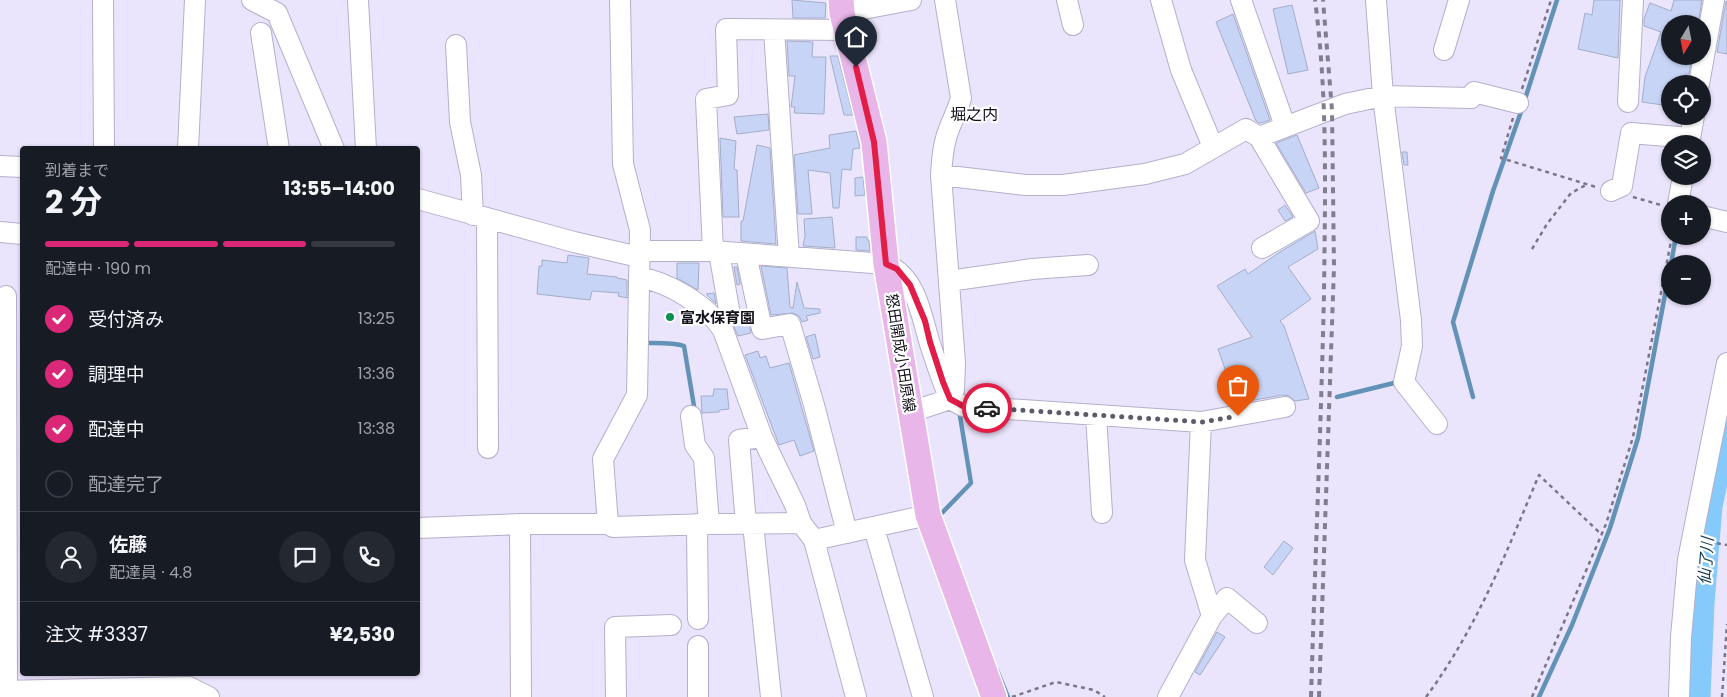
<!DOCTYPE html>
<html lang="ja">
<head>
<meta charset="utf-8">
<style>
	body { margin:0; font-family:Poppins,"Noto Sans JP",sans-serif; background:#242831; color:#f1f3f6; height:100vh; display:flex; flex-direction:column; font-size:19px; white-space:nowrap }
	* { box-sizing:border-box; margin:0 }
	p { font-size:16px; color:#9ea1a6 }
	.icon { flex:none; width:28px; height:28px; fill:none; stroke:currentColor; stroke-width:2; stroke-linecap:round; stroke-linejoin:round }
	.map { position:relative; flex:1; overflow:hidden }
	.side { position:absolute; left:20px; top:146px; width:400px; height:530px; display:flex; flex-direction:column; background:#171b24; border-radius:5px; box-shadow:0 1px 4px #0004 }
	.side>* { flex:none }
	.needle { width:32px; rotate:190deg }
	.controls { position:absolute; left:1661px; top:15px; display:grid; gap:10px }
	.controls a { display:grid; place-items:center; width:50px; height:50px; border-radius:50%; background:#171b24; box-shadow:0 1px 4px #0004; font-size:25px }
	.pin { position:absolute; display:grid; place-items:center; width:42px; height:42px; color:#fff; margin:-51px -21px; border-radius:50% 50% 50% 0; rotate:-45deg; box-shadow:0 0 5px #0007 }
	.pin .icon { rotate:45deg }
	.courier { position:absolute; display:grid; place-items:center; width:50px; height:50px; margin:-25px; border:4px solid #e11d48; border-radius:50%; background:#fff; color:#222; box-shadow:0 1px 6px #0007 }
	.overview em { font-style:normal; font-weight:700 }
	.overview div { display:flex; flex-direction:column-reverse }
	.overview { display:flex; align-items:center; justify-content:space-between; height:85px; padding:0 25px }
	h1 { font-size:32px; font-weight:700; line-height:38px }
	.bar { display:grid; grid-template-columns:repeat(4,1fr); gap:8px 5px; align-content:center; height:60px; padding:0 25px }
	.bar i { height:6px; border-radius:4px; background:#363941 }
	.bar .selected { background:#db2777 }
	.bar p { grid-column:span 4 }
	.line { display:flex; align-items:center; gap:12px; padding:0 25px; border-top:1px solid #363941 }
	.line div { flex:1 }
	.round { display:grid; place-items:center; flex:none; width:52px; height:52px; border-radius:26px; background:#242831 }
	ol { padding:0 25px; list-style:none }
	li { display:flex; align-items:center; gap:15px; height:55px }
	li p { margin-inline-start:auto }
	li .icon { padding:5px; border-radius:50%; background:#db2777; color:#fff; stroke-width:4 }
	li:last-child { color:#9ea1a6 }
	li i { width:28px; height:28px; border:2px solid #363941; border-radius:50% }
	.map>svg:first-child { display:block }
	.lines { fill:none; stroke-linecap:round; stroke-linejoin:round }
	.stream { stroke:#6392b7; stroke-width:4.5 }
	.river { stroke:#85cafa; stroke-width:25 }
	.building { fill:#c7d4f5; stroke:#a3aec9 }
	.minor-casing { stroke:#b6afcb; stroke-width:22 }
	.major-casing { stroke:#fff; stroke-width:28 }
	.path { stroke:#7a7687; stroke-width:2.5; stroke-dasharray:4 4; stroke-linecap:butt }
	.minor { stroke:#fff; stroke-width:20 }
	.major { stroke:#e8b6e8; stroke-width:25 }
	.rail { stroke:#837e8f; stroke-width:4; stroke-dasharray:6 6; stroke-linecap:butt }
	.done { stroke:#5e5a69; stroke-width:5; stroke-dasharray:0 9 }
	.route { stroke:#e11d48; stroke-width:6 }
	.poi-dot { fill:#0d904d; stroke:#fff; stroke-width:2 }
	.labels { text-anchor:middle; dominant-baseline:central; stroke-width:4.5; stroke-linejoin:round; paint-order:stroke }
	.poi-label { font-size:15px; font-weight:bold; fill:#13101a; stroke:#fff; text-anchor:start }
	.street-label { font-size:15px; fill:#13101a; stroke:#fff }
	.neighbourhood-label { font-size:16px; fill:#13101a; stroke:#fff }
	.water-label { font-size:16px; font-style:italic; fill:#113850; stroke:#fff }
</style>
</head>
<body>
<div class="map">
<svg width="1727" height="697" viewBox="0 0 1727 697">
	<rect width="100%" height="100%" fill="#eae4fc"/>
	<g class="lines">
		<path class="stream" d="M1524 102 1557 0
			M1671 264 1676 236
			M642 343C654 343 674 342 684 346L695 412
			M1337 397 1398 382
			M1473 397 1453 322 1493 191 1522 109
			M940 518 939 516 971 483 959 410
			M997 670 1008 697
			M1539 697 1572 625 1596 564 1610 528 1638 438 1670 268"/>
		<path class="river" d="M1698 697 1702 603 1710 506 1727 427"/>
	</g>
	<path class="building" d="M792 0 826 3 825 18H793Z
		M1594 0H1620L1618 58 1578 49 1585 13 1592 15Z
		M1674 0H1702L1698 24H1670V56H1692L1689 74H1685L1683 84H1670V106L1642 102 1645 77 1661 32 1644 26V19L1650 3 1671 11Z
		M1726 1 1727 2V54L1717 52Z
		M1292 5 1308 70 1288 74 1273 9Z
		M1233 14 1270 120 1264 122 1259 123 1256 121 1216 22Z
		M867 20 873 42 865 44 859 22Z
		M787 41 813 42 812 57H826L824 114 794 113 795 107H791L795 76H789Z
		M830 56H838L853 115H844Z
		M768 114 769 130 737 134 734 117Z
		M856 131 860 148 853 149 851 170 842 169 839 208H833L830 173 808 170 812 214H798L794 155 830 148 829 135Z
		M1297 135 1319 188 1306 193 1276 143Z
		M720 138 736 141 734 169 737 170 739 217H723Z
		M757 145 770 148 776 244 741 241V221H743Z
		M1402 152H1407L1408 165H1404Z
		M863 177 865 195 855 196V178Z
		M1285 205 1293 217 1285 221 1278 210Z
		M832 217 835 248 803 246 805 236 804 219Z
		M1315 231 1318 249 1288 267 1311 299 1280 321 1284 326 1309 399 1295 401 1289 396 1283 395 1237 403 1218 349 1252 337 1217 286 1245 269 1248 274 1280 252Z
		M856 237H867V240H869L870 251 856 250Z
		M568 255 589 258 587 274 617 277V278L627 280V298L618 296 619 293 592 291 590 300 537 294 539 266H542V260L567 263Z
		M677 263H699L698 290 677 278Z
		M761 266 787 268 790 307 793 308 797 282 804 308 820 309V313L806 316 808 320 802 322 799 316 793 313 771 315Z
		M734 267H737L740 284 737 285Z
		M714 293 716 304 706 294Z
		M747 315 751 333 738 336 734 327 741 320V316Z
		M815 334 820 357 813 359 806 337Z
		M758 351 760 358 766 356 770 368 789 363 814 451 800 456 794 440 779 445 745 355Z
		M714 389H727L729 409 720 410 719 412 702 413 701 396H713Z
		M1284 541 1293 548 1273 575 1264 567Z
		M1217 632 1225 637 1200 675 1195 672Z"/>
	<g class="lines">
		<defs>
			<path id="minor" d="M103 0 104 149
				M252 0 277 13 334 149
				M358 0 366 149
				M945 0 961 98C958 110 952 120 948 132 943 145 942 160 941 175L955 363 954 390 950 399
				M1067 0 1073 25
				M1161 0 1181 70 1213 147
				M1241 0 1285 126
				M1376 0 1383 96 1411 320 1412 346 1404 382 1437 424
				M842 13 911 0
				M774 30 789 257
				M261 33 279 149
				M456 45 460 122 471 175 473 215
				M1444 50 1459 0
				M1699 84 1714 0
				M1628 102 1633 0
				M1259 137 1345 104 1383 96 1471 98 1474 92 1518 103
				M1689 144 1694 116
				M188 149 195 0
				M0 166 22 167
				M941 175 1025 185H1063L1145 174 1185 164 1246 129 1259 137 1309 221 1262 248
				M1611 191 1622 186 1631 133 1690 138
				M418 199 574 242 639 257
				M1678 204 1683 176
				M1702 216 1727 222
				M487 219 488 448
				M0 232 22 234
				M639 251H713L886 264C917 278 921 315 930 344 936 362 942 381 950 399
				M713 251 706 99 728 95 726 29 847 30
				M746 254 762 329 790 324 814 405 847 533
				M639 277C668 282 707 305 723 330L762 437 795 505 801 523
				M949 281 1032 269 1088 265
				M6 296 7 691
				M719 323 730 315 719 252
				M911 412 950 399 963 406 1201 422 1285 407
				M1096 415 1102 513
				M691 416 695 445 704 458 709 524
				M1201 422 1195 560 1212 616
				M608 524 603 459 637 395 640 230 623 164 620 0
				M697 524 698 619
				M746 524 739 440 762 437
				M753 524 771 697
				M418 528 520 524
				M874 528 923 697
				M814 540 856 697
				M698 646V697
				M0 691 189 687 209 697
				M521 697 520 524H608L613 527 709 524 801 523 814 540 928 515
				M616 697 615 627 671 625
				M1168 697 1212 616 1227 598 1257 623
				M1679 697 1681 637 1688 560 1727 363"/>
			<path id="major" d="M841 0 842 13 874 142 886 264 928 515 994 697"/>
		</defs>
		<use href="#minor" class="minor-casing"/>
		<use href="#major" class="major-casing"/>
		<path class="path" d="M1522 89 1551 0
			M1513 118 1501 158 1596 187
			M1633 197 1661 205
			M1532 249 1547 224 1571 193 1586 185
			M1709 542 1727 545
			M1012 697 1056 682 1094 690 1105 697
			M1426 697C1477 628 1506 553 1539 475L1602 535
			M1532 697 1606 524 1633 437 1672 236
			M1722 697 1727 624"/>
		<use href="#minor" class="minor"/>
		<use href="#major" class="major"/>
		<path class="rail" d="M1311 697C1315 563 1321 428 1324 294 1325 196 1328 97 1315 0
			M1319 697 1334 267 1332 110 1323 0"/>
	</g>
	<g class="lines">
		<path class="done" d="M987 408 1202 422 1238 416"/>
		<path class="route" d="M856 67 874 142 886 264 897 269 910 285 925 321 930 342 943 382 950 399 963 406 987 408"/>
	</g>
	<circle class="poi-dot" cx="670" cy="317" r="5"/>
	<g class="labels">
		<g class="poi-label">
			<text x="680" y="317">富水保育園</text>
		</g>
		<g class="street-label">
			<text transform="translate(901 353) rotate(81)">怒田開成小田原線</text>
		</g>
		<g class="neighbourhood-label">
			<text x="974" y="114">堀之内</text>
		</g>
		<g class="water-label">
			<text transform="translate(1706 561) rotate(-86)">仙了川</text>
		</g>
	</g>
</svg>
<div class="controls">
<a><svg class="needle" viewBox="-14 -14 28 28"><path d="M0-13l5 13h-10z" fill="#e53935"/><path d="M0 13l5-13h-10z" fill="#9ea1a6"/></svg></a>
<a><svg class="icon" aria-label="locate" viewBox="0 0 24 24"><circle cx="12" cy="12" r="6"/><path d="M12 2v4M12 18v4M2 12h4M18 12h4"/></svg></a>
<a><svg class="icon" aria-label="layers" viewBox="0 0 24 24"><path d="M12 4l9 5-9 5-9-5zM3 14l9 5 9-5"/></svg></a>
<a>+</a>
<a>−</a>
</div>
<div class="pin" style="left:1238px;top:416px;background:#ea580c"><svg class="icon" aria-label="bag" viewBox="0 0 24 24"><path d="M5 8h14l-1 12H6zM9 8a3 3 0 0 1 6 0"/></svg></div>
<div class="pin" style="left:856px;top:67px;background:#1f2937"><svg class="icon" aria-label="home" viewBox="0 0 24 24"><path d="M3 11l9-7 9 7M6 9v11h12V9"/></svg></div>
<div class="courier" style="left:987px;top:408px"><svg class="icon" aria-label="car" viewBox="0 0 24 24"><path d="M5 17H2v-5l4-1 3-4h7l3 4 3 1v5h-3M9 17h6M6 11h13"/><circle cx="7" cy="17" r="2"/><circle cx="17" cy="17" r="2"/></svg></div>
<section class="side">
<div class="overview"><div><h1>2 分</h1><p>到着まで</p></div><em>13:55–14:00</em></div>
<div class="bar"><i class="selected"></i><i class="selected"></i><i class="selected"></i><i></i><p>配達中 · 190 m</p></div>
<ol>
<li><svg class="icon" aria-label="check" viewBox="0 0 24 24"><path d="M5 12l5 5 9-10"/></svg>受付済み<p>13:25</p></li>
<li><svg class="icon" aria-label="check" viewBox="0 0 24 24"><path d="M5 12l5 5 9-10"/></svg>調理中<p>13:36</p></li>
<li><svg class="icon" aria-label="check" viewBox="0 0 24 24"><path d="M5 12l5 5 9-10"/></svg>配達中<p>13:38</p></li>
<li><i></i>配達完了</li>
</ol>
<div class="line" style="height:90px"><a class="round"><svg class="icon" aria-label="person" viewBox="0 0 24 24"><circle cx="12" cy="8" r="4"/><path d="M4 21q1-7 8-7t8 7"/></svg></a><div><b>佐藤</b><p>配達員 · 4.8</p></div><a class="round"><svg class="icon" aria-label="chat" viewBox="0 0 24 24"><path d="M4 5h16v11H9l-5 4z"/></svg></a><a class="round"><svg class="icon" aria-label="phone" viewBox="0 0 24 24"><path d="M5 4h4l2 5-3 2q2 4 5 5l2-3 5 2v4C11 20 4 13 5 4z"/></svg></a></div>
<div class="line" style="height:65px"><div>注文 #3337</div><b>¥2,530</b></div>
</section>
</div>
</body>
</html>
